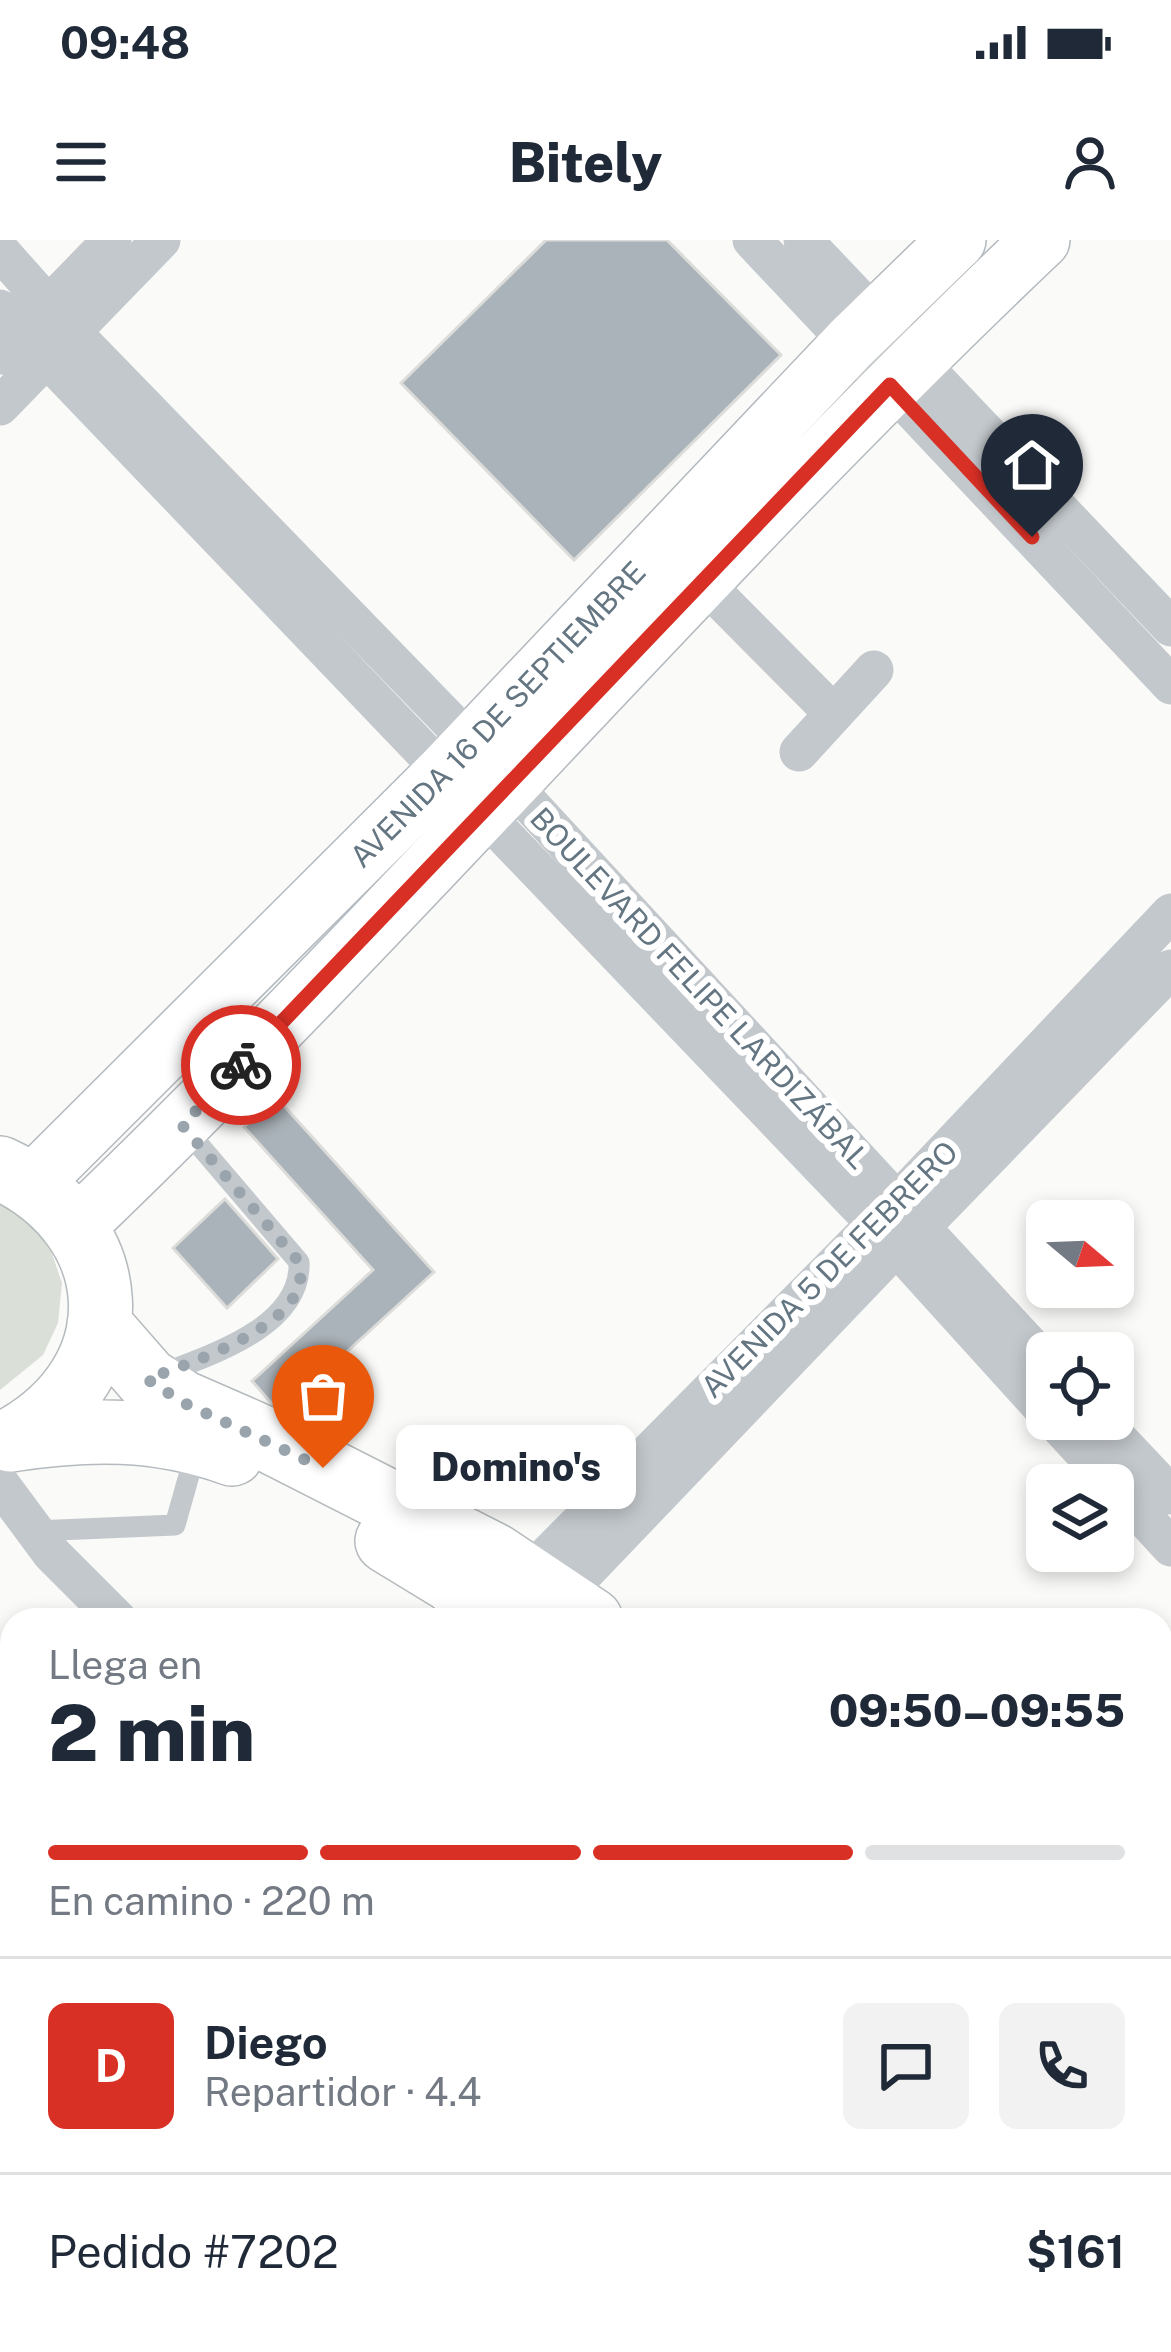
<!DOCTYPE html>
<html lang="es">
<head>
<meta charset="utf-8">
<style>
	body { margin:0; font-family:"Public Sans",sans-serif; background:#f2f2f3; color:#1f2937; height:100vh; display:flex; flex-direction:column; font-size:45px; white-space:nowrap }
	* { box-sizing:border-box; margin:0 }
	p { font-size:39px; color:#747a83 }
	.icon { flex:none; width:66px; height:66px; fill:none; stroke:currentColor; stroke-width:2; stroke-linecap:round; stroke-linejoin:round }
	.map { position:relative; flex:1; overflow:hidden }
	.details { position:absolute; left:0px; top:1368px; width:1173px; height:744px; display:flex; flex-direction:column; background:#fff; border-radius:36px 36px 0 0; box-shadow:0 6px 18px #0003 }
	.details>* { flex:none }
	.needle { width:78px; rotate:109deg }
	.buttons { position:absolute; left:1026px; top:960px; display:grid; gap:24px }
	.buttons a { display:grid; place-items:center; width:108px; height:108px; border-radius:18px; background:#fff; box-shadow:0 6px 18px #0003; font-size:60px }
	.pin { position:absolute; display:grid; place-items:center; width:102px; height:102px; color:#fff; margin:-123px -51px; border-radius:50% 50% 50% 0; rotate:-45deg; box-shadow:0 0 12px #0007 }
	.pin .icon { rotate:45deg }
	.courier { position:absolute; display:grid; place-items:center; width:120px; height:120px; margin:-60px; border:9px solid #d93025; border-radius:50%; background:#fff; color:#222; box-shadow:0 3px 15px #0007 }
	.bubble { position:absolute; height:84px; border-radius:18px; background:#fff; box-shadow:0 6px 18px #0003; font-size:39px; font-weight:800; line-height:84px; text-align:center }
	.headline em { font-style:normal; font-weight:800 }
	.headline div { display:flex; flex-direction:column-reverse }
	.headline { display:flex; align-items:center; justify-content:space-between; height:204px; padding:0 48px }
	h1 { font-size:78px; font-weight:800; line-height:90px }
	.bar { display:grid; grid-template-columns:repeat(4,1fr); gap:18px 12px; align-content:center; height:144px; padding:0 48px }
	.bar i { height:15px; border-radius:9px; background:#e0e1e3 }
	.bar .active { background:#d93025 }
	.bar p { grid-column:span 4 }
	.line { display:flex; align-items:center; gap:30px; padding:0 48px; border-top:3px solid #e0e1e3 }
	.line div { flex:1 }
	.round { display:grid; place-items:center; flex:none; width:126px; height:126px; border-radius:18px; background:#f2f2f3 }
	.status { display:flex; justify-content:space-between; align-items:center; height:84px; padding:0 60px; background:#fff; direction:ltr }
	.status svg { height:33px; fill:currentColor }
	header { display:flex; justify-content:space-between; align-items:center; height:156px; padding:0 48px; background:#fff; font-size:54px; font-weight:800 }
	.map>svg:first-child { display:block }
	.green { fill:#dadfd7 }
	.building { fill:#aab3b9; stroke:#dcdcda; stroke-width:3 }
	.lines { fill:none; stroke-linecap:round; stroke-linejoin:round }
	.secondary-casing { stroke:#b3babf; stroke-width:60 }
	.primary-casing { stroke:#b5babe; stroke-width:66 }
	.lane { stroke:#c3c8cc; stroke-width:21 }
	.street { stroke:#c3c8cc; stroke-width:39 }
	.secondary { stroke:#fff; stroke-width:57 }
	.primary { stroke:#fff; stroke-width:63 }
	.done { stroke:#99a4ac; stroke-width:12; stroke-dasharray:0 21.6 }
	.route { stroke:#d93025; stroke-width:15 }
	.labels { text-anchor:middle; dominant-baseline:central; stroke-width:12; stroke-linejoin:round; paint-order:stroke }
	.street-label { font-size:30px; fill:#657683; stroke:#fff }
</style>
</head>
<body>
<div class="status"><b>09:48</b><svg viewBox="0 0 49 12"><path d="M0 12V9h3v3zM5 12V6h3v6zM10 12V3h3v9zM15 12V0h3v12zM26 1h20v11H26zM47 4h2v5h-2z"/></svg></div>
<header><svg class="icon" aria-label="menu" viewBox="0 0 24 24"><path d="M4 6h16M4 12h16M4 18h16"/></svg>Bitely<svg class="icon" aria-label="person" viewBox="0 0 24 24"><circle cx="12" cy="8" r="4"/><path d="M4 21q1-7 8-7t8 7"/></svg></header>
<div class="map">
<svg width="1171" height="2112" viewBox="0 0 1171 2112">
	<rect width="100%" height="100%" fill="#fafaf8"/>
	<path class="green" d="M0 956 46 996 62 1043 58 1083 43 1115 0 1150Z"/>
	<path class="building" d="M546 0H667L781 115 574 320 401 143Z
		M276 857 434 1032 280 1173 252 1141 373 1030 244 887Z
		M225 959 278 1019 227 1068 173 1008Z"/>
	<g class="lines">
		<defs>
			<g id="secondary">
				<path id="s1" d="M33 943 443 534 851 103 957 0"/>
				<path d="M77 986C409 668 707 316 1041 0"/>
			</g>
			<path id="primary" d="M0 928C128 987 136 1132 11 1200
				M99 1084 147 1139 182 1162 262 1197 494 1315 591 1380
				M10 1200C88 1188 157 1187 232 1214
				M387 1301 451 1340 499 1380
				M1161 1988 1171 2000
				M1161 2074 1171 2085"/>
		</defs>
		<use href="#secondary" class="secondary-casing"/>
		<use href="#primary" class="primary-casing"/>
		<path class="lane" d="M159 1135C210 1115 302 1087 299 1022L182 885
			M35 1291 175 1285 197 1207"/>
		<path class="street" d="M752 0 1171 445
			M803 0 1171 387
			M0 11 71 91 512 545 1047 1124
			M0 69 874 982 1047 1173
			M0 115 112 0
			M0 166 161 0
			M703 342 834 474
			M799 512 874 430
			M1053 1179 1171 1307
			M1099 1179 1171 1255
			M0 1244 52 1314 118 1380
			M514 1349 898 961 1171 673
			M544 1375 895 1008 920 988 1171 729
			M1161 1538 1171 1548
			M1161 1594 1171 1583
			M0 1852 12 1840
			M0 1904 12 1892
			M0 2040 12 2052
			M60 2100 72 2112
			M841 2100 853 2112
			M0 2104 9 2112
			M587 2112 600 2100
			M643 2112 655 2100"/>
		<use href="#secondary" class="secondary"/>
		<use href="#primary" class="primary"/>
	</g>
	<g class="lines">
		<path class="done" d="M241 825 182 885 299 1022C300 1028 301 1035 300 1041 292 1090 187 1124 147 1139L182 1162 323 1228"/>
		<path class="route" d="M241 825 890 145 1032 297"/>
	</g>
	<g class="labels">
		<g class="street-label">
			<text stroke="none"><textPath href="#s1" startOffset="660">AVENIDA 16 DE SEPTIEMBRE</textPath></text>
			<text transform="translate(700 748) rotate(47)">BOULEVARD FELIPE LARDIZÁBAL</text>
			<text transform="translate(829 1029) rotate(-45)">AVENIDA 5 DE FEBRERO</text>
		</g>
	</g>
</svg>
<div class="buttons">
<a><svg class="needle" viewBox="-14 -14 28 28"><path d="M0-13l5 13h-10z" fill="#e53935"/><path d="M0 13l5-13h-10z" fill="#747a83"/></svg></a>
<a><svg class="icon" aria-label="locate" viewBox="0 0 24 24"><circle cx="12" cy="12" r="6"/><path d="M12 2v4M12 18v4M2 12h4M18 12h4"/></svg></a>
<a><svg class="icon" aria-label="layers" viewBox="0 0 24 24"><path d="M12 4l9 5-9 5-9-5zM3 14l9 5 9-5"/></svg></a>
</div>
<div class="pin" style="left:323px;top:1228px;background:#ea580c"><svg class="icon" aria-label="bag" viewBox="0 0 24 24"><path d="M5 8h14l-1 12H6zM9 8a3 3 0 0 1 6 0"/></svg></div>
<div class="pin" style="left:1032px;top:297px;background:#1f2937"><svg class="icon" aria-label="home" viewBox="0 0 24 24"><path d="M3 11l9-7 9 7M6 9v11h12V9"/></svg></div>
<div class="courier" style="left:241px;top:825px"><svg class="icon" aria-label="bike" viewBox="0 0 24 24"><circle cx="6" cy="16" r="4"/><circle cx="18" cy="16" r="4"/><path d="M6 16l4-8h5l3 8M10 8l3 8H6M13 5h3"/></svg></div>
<div class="bubble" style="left:396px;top:1185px;width:240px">Domino's</div>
<section class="details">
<div class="headline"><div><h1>2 min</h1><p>Llega en</p></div><em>09:50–09:55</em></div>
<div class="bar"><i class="active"></i><i class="active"></i><i class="active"></i><i></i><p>En camino · 220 m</p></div>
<div class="line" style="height:216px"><b class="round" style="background:#d93025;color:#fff">D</b><div><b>Diego</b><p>Repartidor · 4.4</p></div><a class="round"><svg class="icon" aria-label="chat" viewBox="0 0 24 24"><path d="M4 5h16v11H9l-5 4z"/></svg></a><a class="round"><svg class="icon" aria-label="phone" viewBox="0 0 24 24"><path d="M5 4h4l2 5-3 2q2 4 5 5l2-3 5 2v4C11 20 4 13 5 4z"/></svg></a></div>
<div class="line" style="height:156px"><div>Pedido #7202</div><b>$161</b></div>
</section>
</div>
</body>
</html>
